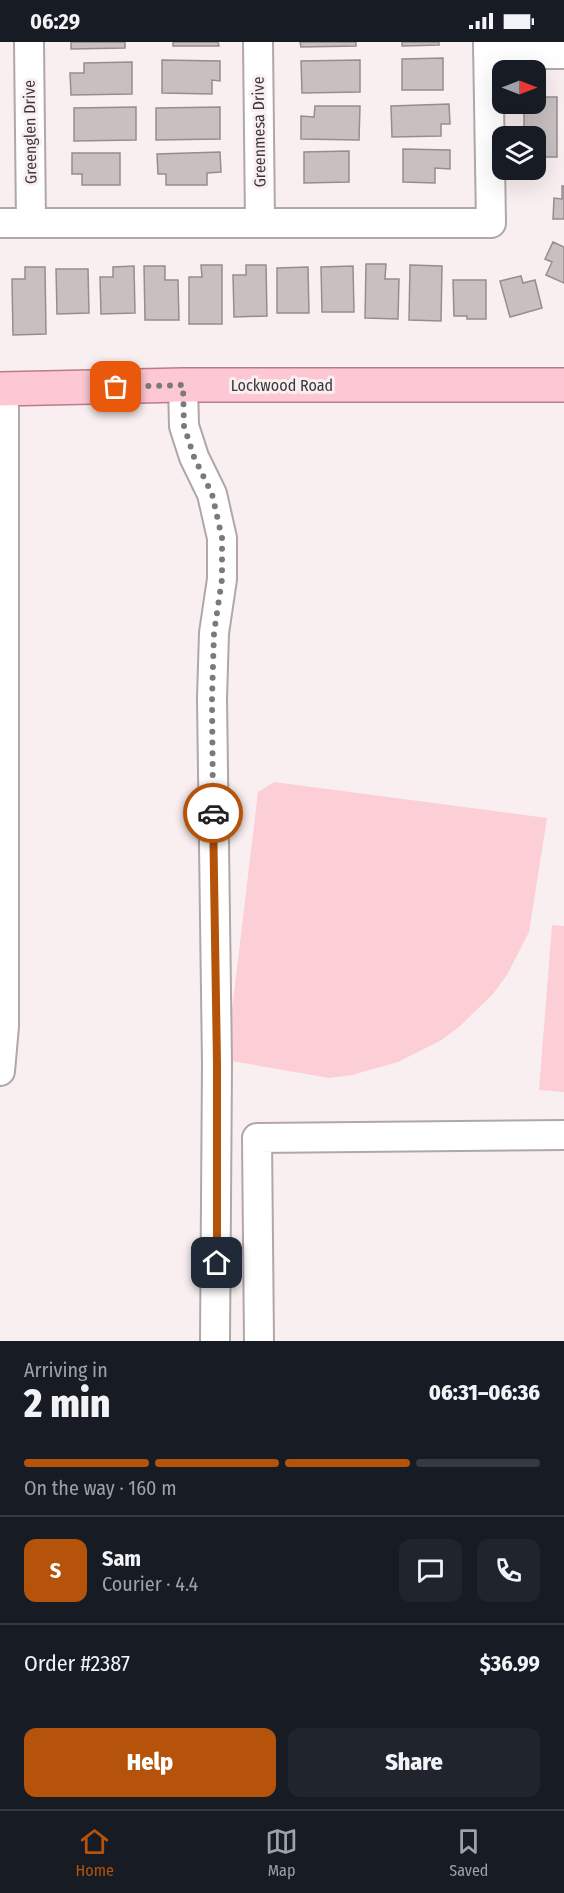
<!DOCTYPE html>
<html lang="en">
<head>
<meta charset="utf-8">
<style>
	body { margin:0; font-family:"Fira Sans Condensed",sans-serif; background:#20242c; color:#f1f3f6; height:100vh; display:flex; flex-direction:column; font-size:22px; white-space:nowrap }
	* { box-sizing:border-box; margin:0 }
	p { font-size:20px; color:#9ea1a6 }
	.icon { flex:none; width:33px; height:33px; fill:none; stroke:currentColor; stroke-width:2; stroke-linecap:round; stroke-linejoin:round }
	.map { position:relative; height:1299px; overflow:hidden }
	.side { display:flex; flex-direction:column; background:#171b24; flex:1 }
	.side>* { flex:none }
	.needle { width:39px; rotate:90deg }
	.tools { position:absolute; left:492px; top:18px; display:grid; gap:12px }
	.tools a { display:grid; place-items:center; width:54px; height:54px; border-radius:12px; background:#171b24; box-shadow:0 6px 24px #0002; font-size:30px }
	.pin { position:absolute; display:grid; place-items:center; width:51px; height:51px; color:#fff; margin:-26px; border-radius:12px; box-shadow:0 3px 9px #0006 }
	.courier { position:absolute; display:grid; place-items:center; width:60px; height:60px; margin:-30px; border:4px solid #b45309; border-radius:50%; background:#fff; color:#222; box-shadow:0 2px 8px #0007 }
	.overview em { font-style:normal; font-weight:800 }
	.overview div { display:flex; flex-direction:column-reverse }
	.overview { display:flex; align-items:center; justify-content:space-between; height:102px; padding:0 24px }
	h1 { font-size:39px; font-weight:800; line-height:45px }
	.bar { display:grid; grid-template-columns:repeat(4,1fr); gap:9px 6px; align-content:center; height:72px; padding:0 24px }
	.bar i { height:8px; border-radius:4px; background:#363941 }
	.bar .on { background:#b45309 }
	.bar p { grid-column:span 4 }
	.line { display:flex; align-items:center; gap:15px; padding:0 24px; border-top:2px solid #363941 }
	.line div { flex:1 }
	.round { display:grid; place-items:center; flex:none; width:63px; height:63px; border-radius:12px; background:#20242c }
	.primary-button { display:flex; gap:12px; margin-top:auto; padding:12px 24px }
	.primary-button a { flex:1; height:69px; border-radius:12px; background:#b45309; color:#fff; font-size:24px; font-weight:800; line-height:69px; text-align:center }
	.primary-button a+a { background:#20242c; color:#f1f3f6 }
	.status { display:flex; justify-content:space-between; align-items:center; height:42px; padding:0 30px; background:#171b24; direction:ltr }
	.status svg { height:16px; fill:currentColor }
	.menu { display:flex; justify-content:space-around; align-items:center; height:84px; border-top:2px solid #363941; background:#171b24; font-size:16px; color:#9ea1a6 }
	.menu a { display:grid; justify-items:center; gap:3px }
	.menu .on { color:#b45309 }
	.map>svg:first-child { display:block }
	.green { fill:#fccfd7 }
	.building { fill:#c8bfc1; stroke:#968d8f; stroke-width:1.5 }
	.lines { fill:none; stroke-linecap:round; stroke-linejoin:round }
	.minor-casing { stroke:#b0a7a8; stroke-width:32 }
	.major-casing { stroke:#b97c8a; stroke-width:36 }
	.minor { stroke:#fff; stroke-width:28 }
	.major { stroke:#fdc7d3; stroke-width:33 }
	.done { stroke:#7e7879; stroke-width:6; stroke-dasharray:0 10.8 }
	.route { stroke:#b45309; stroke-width:8 }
	.labels { text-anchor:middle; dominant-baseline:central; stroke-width:6; stroke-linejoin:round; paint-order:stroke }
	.street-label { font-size:16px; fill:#3c3839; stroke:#f9eff1 }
</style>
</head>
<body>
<div class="status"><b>06:29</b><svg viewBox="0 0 49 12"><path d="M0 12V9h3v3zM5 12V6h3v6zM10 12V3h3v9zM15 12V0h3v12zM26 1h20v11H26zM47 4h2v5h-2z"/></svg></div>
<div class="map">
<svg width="564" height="1299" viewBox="0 0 564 1299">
	<rect width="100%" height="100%" fill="#f9eff1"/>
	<path class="green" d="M274 740 547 776 529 890 507 933 493 952 459 985 440 999 398 1020 352 1033 329 1036 226 1018 258 750Z
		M552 883 564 884V1050L539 1048Z"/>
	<path class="building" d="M71 0H125V6L71 7Z
		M173 0H218L219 4H173Z
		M300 0H356V4L301 5Z
		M402 0H439V3L402 4Z
		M443 16V48H402V17Z
		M162 18 220 19V39L212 38V52L162 51Z
		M360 18V50L302 51 301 19Z
		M132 20V52L71 53 70 31H84V21Z
		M536 55H557V115H536V94H524V62H536Z
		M449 62 450 82H441V94L392 95 391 64Z
		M315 64H360L359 98 301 97V74L314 75Z
		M136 65V98L74 99V66Z
		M220 65V97L156 98V66Z
		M403 107 450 108V127L435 126V141L403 140Z
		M349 109V140L304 141V110Z
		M220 110 221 130 207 131V143H166V132H158L157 112Z
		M72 111H120V143H82V132H72Z
		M562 144H564V177H553L554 156 562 157Z
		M553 200 564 205V241L546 233 552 220 545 217Z
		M366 222H386L385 237H399L398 277 365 276Z
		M201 223H222V282H189V235H202Z
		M246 223H266L267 274 234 275 233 233H246Z
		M410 223 442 224 441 279 409 278Z
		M134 224 135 271 101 272 100 235H113V225Z
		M144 224H165V238H178L179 278H145Z
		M353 224 354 270H322L321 225Z
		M25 225H45L46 292 13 293 12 237H25Z
		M308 225 309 271H277V226Z
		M56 227H88L89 271 57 272Z
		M521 234 523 241 535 238 542 266 510 275 500 239Z
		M453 238H486V277H467V274H454Z"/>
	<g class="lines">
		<defs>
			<path id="minor" d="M29 0 31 181
				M258 0 260 180
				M488 12H564
				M0 181H491L488 0
				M183 343 184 384 194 415 212 452 222 496V537L214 591 212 656 217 1022 215 1299
				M0 1029 4 984V347
				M259 1299 257 1096 564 1093"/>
			<path id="major" d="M0 347 183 343H564"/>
		</defs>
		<use href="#minor" class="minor-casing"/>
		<use href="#major" class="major-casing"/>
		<use href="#minor" class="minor"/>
		<use href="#major" class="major"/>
	</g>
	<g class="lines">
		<path class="done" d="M116 345 183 343 184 384 194 415 212 452 222 496V537L214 591 212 656 213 771"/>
		<path class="route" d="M213 771 217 1022V1221"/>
	</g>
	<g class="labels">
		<g class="street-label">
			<text transform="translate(30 90) rotate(-91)">Greenglen Drive</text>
			<text transform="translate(259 90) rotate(-91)">Greenmesa Drive</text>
			<text x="282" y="343">Lockwood Road</text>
		</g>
	</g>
</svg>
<div class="tools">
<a><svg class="needle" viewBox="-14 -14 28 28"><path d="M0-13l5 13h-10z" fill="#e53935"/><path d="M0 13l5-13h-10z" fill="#9ea1a6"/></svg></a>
<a><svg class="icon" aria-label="layers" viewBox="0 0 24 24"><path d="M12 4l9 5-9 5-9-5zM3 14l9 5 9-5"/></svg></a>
</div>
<div class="pin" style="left:116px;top:345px;background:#ea580c"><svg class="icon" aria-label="bag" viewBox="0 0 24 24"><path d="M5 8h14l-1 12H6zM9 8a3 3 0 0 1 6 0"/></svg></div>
<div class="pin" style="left:217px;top:1221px;background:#1f2937"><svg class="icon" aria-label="home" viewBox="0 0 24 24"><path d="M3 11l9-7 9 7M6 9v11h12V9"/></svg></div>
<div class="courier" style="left:213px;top:771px"><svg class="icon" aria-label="car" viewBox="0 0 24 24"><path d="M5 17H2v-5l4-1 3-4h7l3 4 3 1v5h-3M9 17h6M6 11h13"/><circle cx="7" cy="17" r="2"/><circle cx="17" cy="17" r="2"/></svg></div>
</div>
<section class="side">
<div class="overview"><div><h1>2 min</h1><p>Arriving in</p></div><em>06:31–06:36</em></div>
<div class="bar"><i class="on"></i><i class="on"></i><i class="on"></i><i></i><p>On the way · 160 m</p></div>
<div class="line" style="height:108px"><b class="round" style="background:#b45309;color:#fff">S</b><div><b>Sam</b><p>Courier · 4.4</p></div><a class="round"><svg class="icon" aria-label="chat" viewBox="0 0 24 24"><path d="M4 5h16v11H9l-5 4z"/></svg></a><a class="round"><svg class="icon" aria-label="phone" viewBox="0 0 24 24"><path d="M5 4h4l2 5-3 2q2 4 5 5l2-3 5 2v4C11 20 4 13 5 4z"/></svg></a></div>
<div class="line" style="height:78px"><div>Order #2387</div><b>$36.99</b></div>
<div class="primary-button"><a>Help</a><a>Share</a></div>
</section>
<nav class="menu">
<a class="on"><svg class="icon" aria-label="home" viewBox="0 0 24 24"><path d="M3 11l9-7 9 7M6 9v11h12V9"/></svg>Home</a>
<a><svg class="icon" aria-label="map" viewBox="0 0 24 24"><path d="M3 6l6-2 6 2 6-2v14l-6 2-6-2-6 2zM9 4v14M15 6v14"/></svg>Map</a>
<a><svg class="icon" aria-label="saved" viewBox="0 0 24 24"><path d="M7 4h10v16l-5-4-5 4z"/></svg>Saved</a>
</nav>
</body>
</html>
